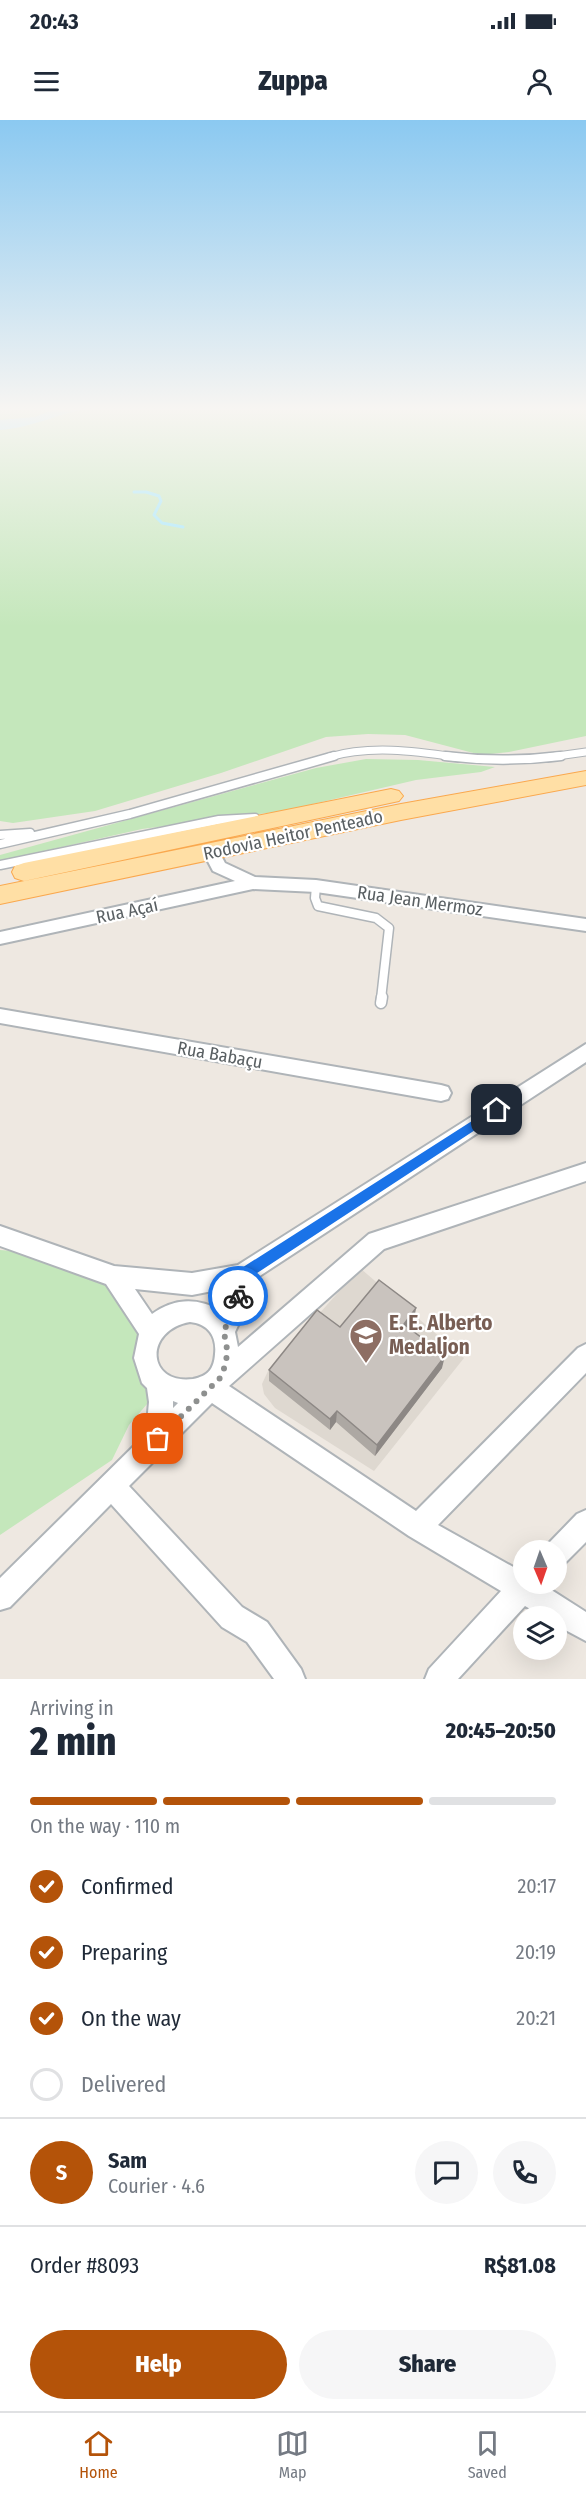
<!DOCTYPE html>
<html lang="en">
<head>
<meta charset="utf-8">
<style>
	body { margin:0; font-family:"Fira Sans Condensed",sans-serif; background:#f6f6f7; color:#1f2937; height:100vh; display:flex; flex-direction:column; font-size:22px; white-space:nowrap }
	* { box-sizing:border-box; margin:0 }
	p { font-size:20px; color:#747a83 }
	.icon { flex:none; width:33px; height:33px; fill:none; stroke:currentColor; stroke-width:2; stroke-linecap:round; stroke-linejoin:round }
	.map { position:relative; height:1559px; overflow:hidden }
	.details { display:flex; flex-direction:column; background:#fff; flex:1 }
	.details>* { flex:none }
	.needle { width:39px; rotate:178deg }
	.fabs { position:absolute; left:513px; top:1420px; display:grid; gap:12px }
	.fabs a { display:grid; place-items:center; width:54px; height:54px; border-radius:50%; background:#fff; box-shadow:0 6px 24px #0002; font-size:30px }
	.pin { position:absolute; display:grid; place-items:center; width:51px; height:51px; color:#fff; margin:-26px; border-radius:12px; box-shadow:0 3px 9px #0006 }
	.courier { position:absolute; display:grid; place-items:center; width:60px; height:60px; margin:-30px; border:4px solid #1a73e8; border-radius:50%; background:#fff; color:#222; box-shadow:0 2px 8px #0007 }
	.summary em { font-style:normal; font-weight:800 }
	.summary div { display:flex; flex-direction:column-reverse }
	.summary { display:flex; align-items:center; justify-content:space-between; height:102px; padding:0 30px }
	h1 { font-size:39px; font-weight:800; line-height:45px }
	.bar { display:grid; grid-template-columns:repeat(4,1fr); gap:9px 6px; align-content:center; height:72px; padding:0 30px }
	.bar i { height:8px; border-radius:4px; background:#e0e1e3 }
	.bar .active { background:#b45309 }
	.bar p { grid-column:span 4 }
	.line { display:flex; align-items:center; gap:15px; padding:0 30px; border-top:2px solid #e0e1e3 }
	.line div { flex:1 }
	.round { display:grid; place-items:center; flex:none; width:63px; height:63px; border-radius:32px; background:#f6f6f7 }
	ol { padding:0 30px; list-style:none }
	li { display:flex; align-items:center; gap:18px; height:66px }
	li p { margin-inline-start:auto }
	li .icon { padding:6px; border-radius:50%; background:#b45309; color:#fff; stroke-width:4 }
	li:last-child { color:#747a83 }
	li i { width:33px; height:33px; border:3px solid #e0e1e3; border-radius:50% }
	.primary-button { display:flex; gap:12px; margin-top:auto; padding:12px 30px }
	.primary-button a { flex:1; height:69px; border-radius:36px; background:#b45309; color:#fff; font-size:24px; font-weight:800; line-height:69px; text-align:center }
	.primary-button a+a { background:#f6f6f7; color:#1f2937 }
	.status { display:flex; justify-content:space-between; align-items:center; height:42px; padding:0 30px; background:#fff; direction:ltr }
	.status svg { height:16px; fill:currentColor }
	header { display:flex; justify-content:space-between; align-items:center; height:78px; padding:0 30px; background:#fff; font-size:27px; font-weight:800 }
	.dock { display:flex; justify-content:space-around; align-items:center; height:84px; border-top:2px solid #e0e1e3; background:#fff; font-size:16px; color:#747a83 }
	.dock a { display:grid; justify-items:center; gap:3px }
	.dock .active { color:#b45309 }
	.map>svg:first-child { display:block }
	.education { fill:#ded8d0 }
	.green { fill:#c4e7bb }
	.water { fill:#a0e8ff }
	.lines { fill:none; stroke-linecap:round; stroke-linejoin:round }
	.stream { stroke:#a0e8ff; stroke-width:3 }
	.service-far2-casing { stroke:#afb4b8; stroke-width:9 }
	.service-far1-casing { stroke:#afb4b8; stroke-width:11 }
	.service-casing { stroke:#afb4b8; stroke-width:13 }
	.minor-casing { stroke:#afb4b8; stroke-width:4 }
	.primary-casing { stroke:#faa84e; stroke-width:2 }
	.service-far2 { stroke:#fff; stroke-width:7 }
	.service-far1 { stroke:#fff; stroke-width:8 }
	.service { stroke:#fff; stroke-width:10 }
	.minor { fill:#fff; fill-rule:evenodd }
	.primary { fill:#ffdfa5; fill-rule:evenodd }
	.wall { fill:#ada8a3 }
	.shaded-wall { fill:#8d8885 }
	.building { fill:#c9c3be; stroke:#8d8885; stroke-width:1.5 }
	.route { fill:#1a73e8 }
	.done { stroke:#8e908f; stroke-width:6; stroke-dasharray:0 10.8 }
	.labels { text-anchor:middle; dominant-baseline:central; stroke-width:4.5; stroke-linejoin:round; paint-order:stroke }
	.street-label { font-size:18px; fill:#5a6063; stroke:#fff }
	.near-education-label { font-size:21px; font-weight:bold; fill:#785e54; stroke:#fff; text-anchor:start }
</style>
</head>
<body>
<div class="status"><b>20:43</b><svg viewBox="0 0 49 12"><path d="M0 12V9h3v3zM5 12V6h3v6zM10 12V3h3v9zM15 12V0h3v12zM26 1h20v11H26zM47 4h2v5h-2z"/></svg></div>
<header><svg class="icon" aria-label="menu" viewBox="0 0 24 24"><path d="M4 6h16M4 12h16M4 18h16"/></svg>Zuppa<svg class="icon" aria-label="person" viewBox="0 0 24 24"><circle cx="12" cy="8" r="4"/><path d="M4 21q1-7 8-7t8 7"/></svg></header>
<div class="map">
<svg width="586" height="1559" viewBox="0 0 586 1559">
	<rect width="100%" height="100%" fill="#eee8e1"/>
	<path class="education" d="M360 1148 464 1238 374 1351 275 1288 264 1274 262 1264 268 1251Z"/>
	<path class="green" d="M0 288H586V616L509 632 481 635 405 615 368 614 326 617 221 653 95 691 13 703 0 701Z
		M366 639 418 640 495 647 481 652 416 660 283 691 142 709 0 741V735L316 648Z
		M0 1130 38 1133 131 1167 154 1276 129 1305 112 1340 0 1415Z"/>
	<path class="water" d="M57 288H94C62 291 33 308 0 310V300L35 297Z"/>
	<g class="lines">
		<path class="stream" d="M134 372H146L159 376 161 381 154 395 162 403 183 407"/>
		<defs>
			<path id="service-far2" d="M329 637C370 625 414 631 455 637
				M550 637 586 632"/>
			<path id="service-far1" d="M445 636C485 641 521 641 561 636
				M0 715 30 713
				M0 724 130 694 334 636
				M0 745 219 700 255 698
				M316 766 315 778 318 786 376 798 389 808 381 879"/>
			<path id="service" d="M381 883 382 877"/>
			<path id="minor" d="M211 727 217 728 225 743 255 757 316 760 586 799V811L316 772 253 769 0 824V812L235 761 213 751 203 732 205 728Z
				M0 889 441 965 448 967 451 973 448 979 441 981 0 903Z
				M586 924V942L252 1161 247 1186 235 1212 238 1227 369 1114 586 1043V1061L384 1129 229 1266 416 1391 578 1228 586 1224V1253L438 1405 524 1453V1464H542L586 1492V1521L556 1505V1497H544L525 1486 458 1559H425L429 1549 501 1471 409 1416 212 1283 129 1366 242 1487 267 1502 301 1549 305 1559H274L247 1522 222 1507 111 1384 10 1487 0 1490V1458L146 1314 149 1282 147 1268 142 1263 134 1238 139 1214 106 1164 0 1126V1106L114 1146 192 1153 238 1145ZM228 1168 221 1191C198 1177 174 1178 152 1194L135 1169 192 1175ZM190 1202C208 1204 217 1216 215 1234 214 1249 208 1256 193 1259 146 1265 144 1210 190 1202ZM173 1281 178 1283 173 1288Z
				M586 1390V1422L565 1443 556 1447V1431H544L547 1425 577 1394Z"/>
			<path id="primary" d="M586 651V665L401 700 0 784V766L401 684Z
				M391 669 399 671 403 676 399 681 24 761 15 758 12 752 15 746 24 743Z"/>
		</defs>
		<use href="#service-far2" class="service-far2-casing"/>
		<use href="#service-far1" class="service-far1-casing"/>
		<use href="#service" class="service-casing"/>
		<use href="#minor" class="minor-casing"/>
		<use href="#primary" class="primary-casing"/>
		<use href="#service-far2" class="service-far2"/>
		<use href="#service-far1" class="service-far1"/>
		<use href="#service" class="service"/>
		<use href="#minor" class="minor"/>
		<use href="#primary" class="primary"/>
	</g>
	<path class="wall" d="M414 1201 409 1208 442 1248 375 1336 336 1302 330 1310 269 1261V1250L340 1207Z"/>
	<path class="shaded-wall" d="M416 1188 414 1201 402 1216 404 1204Z
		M445 1236 442 1248 375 1336 377 1325Z
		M337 1291 336 1302 330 1310V1299Z"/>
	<path class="building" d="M379 1160 416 1188 404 1204 445 1236 377 1325 337 1291 330 1299 269 1250 317 1190 340 1207Z"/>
	<linearGradient id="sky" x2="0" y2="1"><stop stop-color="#8bc9f1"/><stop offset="0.57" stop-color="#f7f5f2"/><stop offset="1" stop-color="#f7f5f2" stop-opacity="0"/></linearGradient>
	<rect width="586" height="507" fill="url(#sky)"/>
	<path class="route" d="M497 985 503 990 501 993 248 1159 243 1180 238 1182 234 1180 232 1176 237 1151Z"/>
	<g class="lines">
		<path class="done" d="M158 1319 220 1258C228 1242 229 1228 223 1211L231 1199 238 1176"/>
	</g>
	<defs>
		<symbol id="school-pin" viewBox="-11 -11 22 30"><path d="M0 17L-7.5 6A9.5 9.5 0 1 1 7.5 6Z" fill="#8d6e63" stroke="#fff"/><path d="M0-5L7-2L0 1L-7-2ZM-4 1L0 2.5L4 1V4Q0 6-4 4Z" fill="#fff"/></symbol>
	</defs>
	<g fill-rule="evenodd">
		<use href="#school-pin" x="347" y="1196" width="38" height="52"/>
	</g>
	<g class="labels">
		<g class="street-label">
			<text transform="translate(293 715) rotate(-12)">Rodovia Heitor Penteado</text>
			<text transform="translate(420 781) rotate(8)">Rua Jean Mermoz</text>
			<text transform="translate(127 791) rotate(-12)">Rua Açaí</text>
			<text transform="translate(220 935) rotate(10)">Rua Babaçu</text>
		</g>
		<g class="near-education-label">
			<text x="389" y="1203">E. E. Alberto<tspan x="389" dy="24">Medaljon</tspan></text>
		</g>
	</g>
</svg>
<div class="fabs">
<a><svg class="needle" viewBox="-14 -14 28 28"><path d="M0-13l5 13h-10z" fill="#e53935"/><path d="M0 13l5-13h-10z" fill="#747a83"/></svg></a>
<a><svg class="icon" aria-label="layers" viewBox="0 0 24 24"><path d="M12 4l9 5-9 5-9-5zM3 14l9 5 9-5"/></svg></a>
</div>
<div class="pin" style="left:158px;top:1319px;background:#ea580c"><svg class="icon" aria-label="bag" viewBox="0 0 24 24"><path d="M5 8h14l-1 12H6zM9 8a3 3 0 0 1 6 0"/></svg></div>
<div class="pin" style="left:497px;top:990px;background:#1f2937"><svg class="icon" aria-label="home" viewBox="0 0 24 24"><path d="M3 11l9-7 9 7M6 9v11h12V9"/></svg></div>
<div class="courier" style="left:238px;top:1176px"><svg class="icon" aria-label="bike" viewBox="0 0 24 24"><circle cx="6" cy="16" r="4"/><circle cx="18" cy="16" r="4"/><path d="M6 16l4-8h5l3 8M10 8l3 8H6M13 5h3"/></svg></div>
</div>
<section class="details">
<div class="summary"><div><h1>2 min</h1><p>Arriving in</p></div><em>20:45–20:50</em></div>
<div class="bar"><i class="active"></i><i class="active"></i><i class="active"></i><i></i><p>On the way · 110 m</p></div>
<ol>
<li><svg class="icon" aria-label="check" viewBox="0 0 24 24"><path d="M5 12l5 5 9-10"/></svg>Confirmed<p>20:17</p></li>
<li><svg class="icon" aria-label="check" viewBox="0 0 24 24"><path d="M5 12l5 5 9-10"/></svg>Preparing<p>20:19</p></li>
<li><svg class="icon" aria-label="check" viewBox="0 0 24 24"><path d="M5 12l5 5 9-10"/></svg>On the way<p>20:21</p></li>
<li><i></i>Delivered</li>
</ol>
<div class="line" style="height:108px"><b class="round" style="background:#b45309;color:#fff">S</b><div><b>Sam</b><p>Courier · 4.6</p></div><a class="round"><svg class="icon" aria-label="chat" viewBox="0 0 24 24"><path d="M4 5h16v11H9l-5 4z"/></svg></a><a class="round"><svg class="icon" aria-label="phone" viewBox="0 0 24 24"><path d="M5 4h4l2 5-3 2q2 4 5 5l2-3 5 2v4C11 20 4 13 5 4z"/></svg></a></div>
<div class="line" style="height:78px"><div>Order #8093</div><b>R$81.08</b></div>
<div class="primary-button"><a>Help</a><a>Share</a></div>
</section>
<nav class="dock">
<a class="active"><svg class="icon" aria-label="home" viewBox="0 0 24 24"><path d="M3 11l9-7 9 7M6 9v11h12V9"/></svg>Home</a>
<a><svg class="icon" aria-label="map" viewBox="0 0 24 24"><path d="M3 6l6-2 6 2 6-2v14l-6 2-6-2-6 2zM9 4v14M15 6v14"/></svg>Map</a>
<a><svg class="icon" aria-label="saved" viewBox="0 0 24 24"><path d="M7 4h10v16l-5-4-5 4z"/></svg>Saved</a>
</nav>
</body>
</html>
